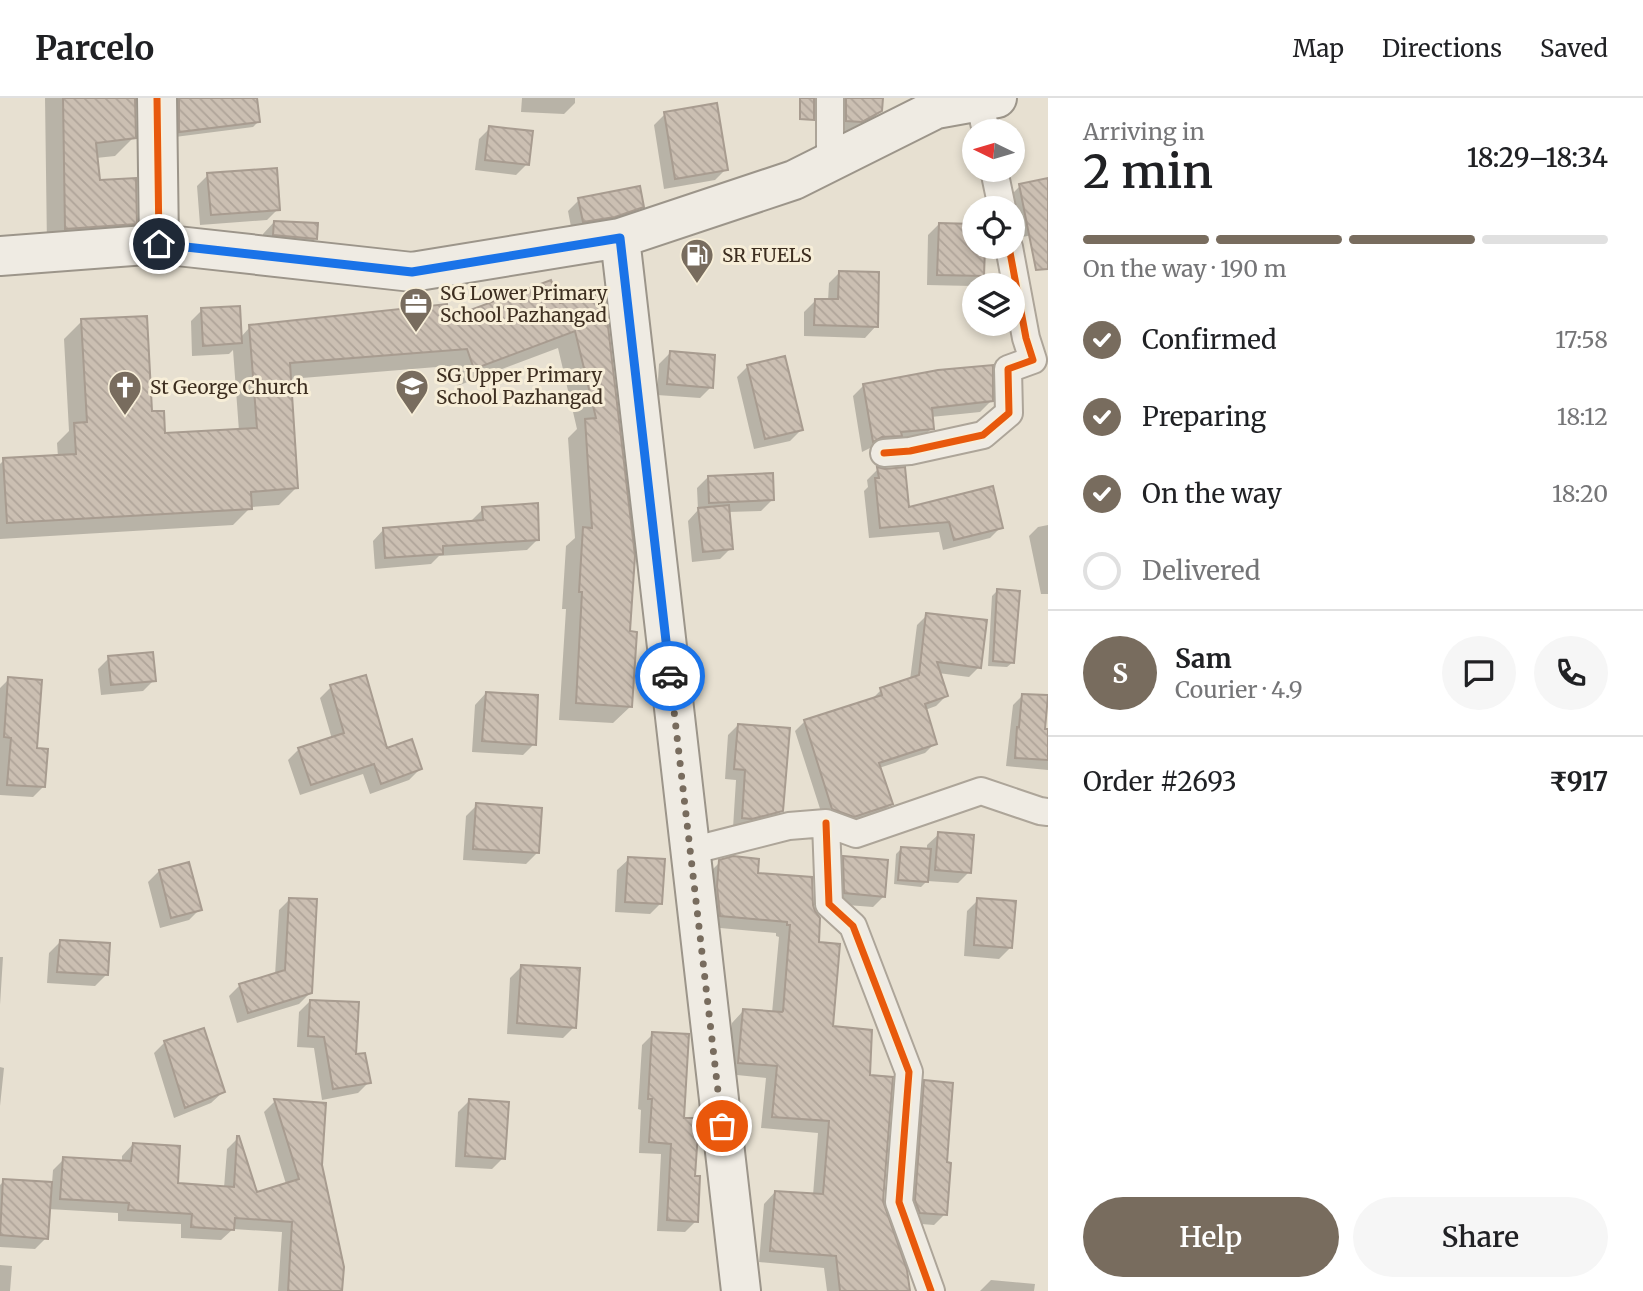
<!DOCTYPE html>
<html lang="en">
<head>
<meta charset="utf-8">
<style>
	body { margin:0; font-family:Merriweather,serif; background:#f6f6f6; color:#202124; height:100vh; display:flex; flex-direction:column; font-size:26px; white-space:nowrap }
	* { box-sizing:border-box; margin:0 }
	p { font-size:23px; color:#757577 }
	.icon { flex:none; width:38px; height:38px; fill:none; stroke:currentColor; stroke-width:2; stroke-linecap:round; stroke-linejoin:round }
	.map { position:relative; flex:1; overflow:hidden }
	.panel { display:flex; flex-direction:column; background:#fff; width:595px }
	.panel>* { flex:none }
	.needle { width:46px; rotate:275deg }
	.tools { position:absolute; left:962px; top:21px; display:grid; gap:14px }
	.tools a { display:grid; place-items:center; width:63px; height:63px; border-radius:50%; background:#fff; box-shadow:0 4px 10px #0003; font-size:35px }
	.pin { position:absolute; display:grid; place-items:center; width:60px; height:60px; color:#fff; margin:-30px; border:4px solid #fff; border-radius:50%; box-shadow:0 2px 7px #0007 }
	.courier { position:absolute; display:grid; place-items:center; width:70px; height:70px; margin:-35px; border:5px solid #1a73e8; border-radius:50%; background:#fff; color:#222; box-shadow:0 2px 9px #0007 }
	.headline em { font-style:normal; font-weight:600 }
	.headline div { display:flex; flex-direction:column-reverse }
	.headline { display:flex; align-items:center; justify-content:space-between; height:119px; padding:0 35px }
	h1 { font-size:46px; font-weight:600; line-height:52px }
	.bar { display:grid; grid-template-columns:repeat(4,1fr); gap:10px 7px; align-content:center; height:84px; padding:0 35px }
	.bar i { height:9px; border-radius:5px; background:#e0e0e0 }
	.bar .on { background:#786c5e }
	.bar p { grid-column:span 4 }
	.line { display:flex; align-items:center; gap:18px; padding:0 35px; border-top:2px solid #e0e0e0 }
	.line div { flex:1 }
	.round { display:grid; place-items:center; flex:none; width:74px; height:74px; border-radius:37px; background:#f6f6f6 }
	ol { padding:0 35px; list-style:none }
	li { display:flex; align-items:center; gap:21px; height:77px }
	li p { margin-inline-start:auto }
	li .icon { padding:7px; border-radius:50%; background:#786c5e; color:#fff; stroke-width:4 }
	li:last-child { color:#757577 }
	li i { width:38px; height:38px; border:4px solid #e0e0e0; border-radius:50% }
	.primary-button { display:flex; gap:14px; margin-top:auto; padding:14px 35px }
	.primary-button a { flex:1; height:80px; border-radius:42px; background:#786c5e; color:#fff; font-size:28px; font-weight:600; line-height:80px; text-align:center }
	.primary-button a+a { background:#f6f6f6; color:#202124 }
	header { display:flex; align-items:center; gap:42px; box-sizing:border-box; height:98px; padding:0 35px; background:#fff; border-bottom:2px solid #e0e0e0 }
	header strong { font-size:33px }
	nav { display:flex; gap:38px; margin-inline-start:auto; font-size:24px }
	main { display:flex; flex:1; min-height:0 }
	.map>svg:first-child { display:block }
	.shadow { fill:#0003 }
	.building { fill:url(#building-back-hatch); stroke:#a89c90; stroke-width:2 }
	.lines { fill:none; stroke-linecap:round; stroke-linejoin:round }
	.street-casing { stroke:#ada599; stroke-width:30 }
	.secondary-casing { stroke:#9c958a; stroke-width:42 }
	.street { stroke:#efebe3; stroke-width:26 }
	.secondary { stroke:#efebe3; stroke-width:38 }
	.cycleway-casing { stroke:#f7eed8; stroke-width:11 }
	.cycleway { stroke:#e8590c; stroke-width:7 }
	.done { stroke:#786c5e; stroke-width:7; stroke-dasharray:0 12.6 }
	.route { stroke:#1a73e8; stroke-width:9 }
	.labels { text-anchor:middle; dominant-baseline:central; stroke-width:6; stroke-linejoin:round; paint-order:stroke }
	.poi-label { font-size:19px; fill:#3d2e20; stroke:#f7eed8; text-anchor:start }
</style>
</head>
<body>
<header>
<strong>Parcelo</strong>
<nav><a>Map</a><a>Directions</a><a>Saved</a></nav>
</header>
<main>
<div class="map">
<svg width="1048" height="1193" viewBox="0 0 1048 1193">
	<defs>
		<pattern id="building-back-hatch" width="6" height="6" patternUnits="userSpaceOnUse" patternTransform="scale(1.75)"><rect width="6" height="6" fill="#cbbfb2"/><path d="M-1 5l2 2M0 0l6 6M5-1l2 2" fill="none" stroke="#afa499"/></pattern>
	</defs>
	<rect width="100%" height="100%" fill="#e7e0d1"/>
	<path class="shadow" d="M45 0H133L134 39 115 58 96 60 98 84 135 125 116 144 47 149Z
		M173 0H255L258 24 253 29 175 39Z
		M522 0H575V5L564 16 521 14Z
		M837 0H881V13L869 24 849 34 836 33Z
		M665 16 726 71 715 82 664 91 654 27Z
		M490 30 527 66 516 77 475 72 479 41Z
		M208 77 278 111 267 122 200 127 197 88Z
		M1048 82V134L1017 140 1013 121V110L1009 99 1020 88Z
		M579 102 642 108 631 119 572 134 568 113Z
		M274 124 315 141 304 152 263 147V136Z
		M939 126 975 149H984L983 177 972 188 927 187 928 137Z
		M840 174 876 228 865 240 804 238V214L815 203H828L829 185Z
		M603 196 628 535 631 608 613 625 559 622 566 511H562L566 448 575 440 568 340 577 331 558 250 457 288 449 268 290 281 296 390 279 407 251 409 233 427 0 441V366L4 362 58 359 57 345 69 333 64 241 82 223 150 315 163 337 239 333 233 252 229 256 192 258 191 223 202 212 240 240 250 229 447 222 559 207Z
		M670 255 711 289 700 300 657 297 659 266Z
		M748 268 801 332 790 343 754 351 737 279Z
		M864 287 991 303 980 314 931 319 932 330 921 341 889 348 870 350 862 354 853 298Z
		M878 371 907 411 1001 429 990 440 943 452 939 434 869 440 864 393 868 389 867 382Z
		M708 379 772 402 761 413 728 414 731 450 720 461 692 464 688 423 698 412 697 390Z
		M483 411 538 441 527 452 439 458 431 466 375 471 373 443 384 431 472 424V422Z
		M1048 427V496H1041L1029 438 1038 429Z
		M997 493 1013 564 1007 569 988 568 992 498Z
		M927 517 979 569 969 579 938 575 946 598 936 608 925 612 935 645 925 655 879 670 891 706 881 716 843 728 823 720 795 633 805 623 871 602 881 592 910 582 917 527Z
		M109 560 154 582 143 593 101 597 98 571Z
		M9 581 35 652 44 688 33 699 0 697V590Z
		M331 589 385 652 420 671 409 682 370 696 363 676 300 697 288 662 299 651 332 641 320 600Z
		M486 595 534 646 523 657 472 654 475 607Z
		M1023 597 1044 632 1048 633V672L1006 668 1013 607Z
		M738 627 781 712 771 723 733 730 736 682 725 681 728 637Z
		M477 707 537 755 526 766 463 762 466 718Z
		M939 736 969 774 958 785 927 783 921 789 894 786 896 756 901 751 927 753V747Z
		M844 760 884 798 873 809 834 806 833 770Z
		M629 761 661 805 650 816 615 814 617 772Z
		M720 764 756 777 812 807 831 930 868 979 882 1104 908 1193H827L824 1170 759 1164 764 1106 775 1094 813 1097 818 1035 761 1030 766 980 727 976 732 925 743 913 772 915 779 839 776 838V835L709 829 708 776Z
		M159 773 200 811 189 822 160 830 148 784Z
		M290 801 310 895 299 906 237 925 229 898 240 887 275 877 279 812Z
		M978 802 1010 850 999 861 964 858 967 813Z
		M60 844 106 877 95 888 47 885 49 855Z
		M0 859H3L0 907Z
		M521 869 574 929 563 940 507 936 510 880Z
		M310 903 354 958 369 984 358 995 322 1002 314 950 297 949 299 914Z
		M653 936 682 1021 694 1080 696 1123 685 1134 657 1133 661 1056 639 1055 641 1012 638 1011 642 947Z
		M165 944 223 994 211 1005 174 1020 154 955Z
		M0 969 4 970 0 1008Z
		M925 984 945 1116 934 1127 909 1125 914 995Z
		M275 1003 321 1067 340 1193H278L282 1134 233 1131 221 1142 181 1140V1126L118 1123V1115L48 1111 46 1140 35 1151 0 1149V1087L4 1083 52 1085 53 1072 64 1061 122 1064V1058L133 1046 176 1087 224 1090 227 1051 238 1040 256 1096 286 1086 264 1014Z
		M469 1003 503 1060 492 1071 455 1069 458 1014Z
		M0 1167 12 1168 10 1193H0Z
		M991 1182 1035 1186 1034 1193H980Z"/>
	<path class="building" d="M63 0H135L136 40 96 45 100 82 136 80 137 126 65 131Z
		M179 0H257L260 24 179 34Z
		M800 0H814V22L800 21Z
		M846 0H883L882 13 862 24 846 23Z
		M717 5 728 72 675 81 664 14Z
		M489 28 533 33 529 67 485 62Z
		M277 70 280 112 211 117 207 75Z
		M1048 80V171L1036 172 1019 86Z
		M640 88 644 109 615 119 583 124 578 100Z
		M274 123 318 125 317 141 273 137Z
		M939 125 975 126V149H985L984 178 937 177Z
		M839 173 879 174 878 229 814 227 815 201H838Z
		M551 182 560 205 604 194 635 458 630 533 637 534 632 609 576 605 582 494H579L583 429 592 430 585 321 596 320 575 233 474 271 467 251 290 265 298 390 251 394 252 411 7 425 3 360 76 356 74 325 87 324 81 221 147 218 152 313H164L165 335 257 330 249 227 447 206 449 220Z
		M240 208 242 245 203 248 201 210Z
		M670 253 715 257 713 290 667 286Z
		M785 258 803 332 765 341 747 267Z
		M993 267V303L932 310 934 331 901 334 902 338 882 339 873 344 863 286 938 272Z
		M877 369 885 371 905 369 909 409 993 388 1003 430 954 442 949 424 880 430 875 380H879Z
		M773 375 774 402 709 405 708 378Z
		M538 405 539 442 443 448V456L385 460 383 430 483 422 482 409Z
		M729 407 733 451 703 454 698 410Z
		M997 491 1020 493 1014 565 993 563Z
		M926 515 987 522 981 570 937 564 948 598 925 606 937 646 879 665 893 706 854 719 832 711 804 622 882 597 880 590 919 577Z
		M153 554 156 583 111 587 108 558Z
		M366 577 387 650 412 641 422 671 381 686 374 666 311 687 298 650 344 635 330 587Z
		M8 579 42 582 37 650 48 651 45 689 7 687 11 640 4 639Z
		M486 594 538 597 536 647 482 643Z
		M1022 596 1048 597 1045 631H1048V662L1015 660 1017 629H1019Z
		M738 626 790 630 783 713 752 721 742 720 745 672 734 671Z
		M476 705 542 710 539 755 473 751Z
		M938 734 974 737 971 775 935 772Z
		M901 749 931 751 928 784 898 782Z
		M733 758 759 761 758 775 812 779 813 807 815 813 820 820 819 844 840 846 833 928 872 932 870 977 893 979 883 1103 907 1172 910 1193H840L836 1158 770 1153 775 1093 823 1096 829 1023 772 1019 777 968 738 965 743 911 782 914 783 913 790 827H787V824L720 818 717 788 719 762Z
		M843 758 888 762 885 799 844 795Z
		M628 759 665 761 662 806 625 804Z
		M189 764 202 812 171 820 159 772Z
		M289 800 317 801 312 895 248 915 239 886 285 872Z
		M977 800 1016 803 1012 850 974 847Z
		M60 842 110 845 108 877 57 874Z
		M521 867 580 870 576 930 517 925Z
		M310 902 359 904 356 956 365 955 371 985 333 991 324 939 308 938Z
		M204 930 225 994 185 1010 164 943Z
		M652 934 689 936 684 1020H699L695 1078H700L698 1124 667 1122 671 1046 649 1044 652 1001H648Z
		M924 982 953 985 947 1064 951 1065 947 1117 920 1115 915 1102Z
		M274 1001 326 1005 322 1067 344 1169 342 1193H288L292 1124 235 1120 234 1132 191 1129 192 1116 128 1112 129 1105 60 1101 63 1059 131 1063 133 1045 180 1048 178 1085 234 1089 237 1038H239L257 1094 299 1081Z
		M469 1001 509 1004 505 1061 465 1058Z
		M3 1081 52 1084 48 1141 0 1137Z"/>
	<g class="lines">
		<defs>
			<path id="street" d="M830 0V64
				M979 3 986 33
				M994 72 1002 110
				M884 355 910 353 983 337 1009 315 1008 271 1033 262 1026 240 1009 149
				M826 725 829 806 853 828 909 974 899 1104 931 1193
				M690 753 789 728 826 725 856 736 981 693 1040 713 1048 714"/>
			<path id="secondary" d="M157 0 159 146
				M620 140 741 1193
				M0 158 159 146 412 174 620 140 794 82 936 11 997 0"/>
		</defs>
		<use href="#street" class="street-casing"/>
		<use href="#secondary" class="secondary-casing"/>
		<use href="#street" class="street"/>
		<use href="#secondary" class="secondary"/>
		<defs>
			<path id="cycleway" d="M157 0 159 146
				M884 355 910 353 983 337 1009 315 1008 271 1033 262 1026 240 1009 149
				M826 725 829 806 853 828 909 974 899 1104 931 1193"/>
		</defs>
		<use href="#cycleway" class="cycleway-casing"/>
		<use href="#cycleway" class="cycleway"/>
	</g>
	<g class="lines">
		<path class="done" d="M670 578 722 1028"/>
		<path class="route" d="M159 146 412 174 620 140 670 578"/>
	</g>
	<defs>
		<symbol id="fuel-pin" viewBox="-11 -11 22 30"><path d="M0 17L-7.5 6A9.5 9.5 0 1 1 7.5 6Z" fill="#786c5e" stroke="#f7eed8"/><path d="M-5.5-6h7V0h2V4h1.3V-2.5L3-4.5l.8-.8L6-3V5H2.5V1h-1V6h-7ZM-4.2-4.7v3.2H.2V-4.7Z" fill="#fff"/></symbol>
		<symbol id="office-pin" viewBox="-11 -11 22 30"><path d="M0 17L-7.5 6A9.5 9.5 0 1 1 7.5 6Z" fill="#786c5e" stroke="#f7eed8"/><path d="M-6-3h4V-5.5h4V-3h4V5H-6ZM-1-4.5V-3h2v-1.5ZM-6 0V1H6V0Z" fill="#fff"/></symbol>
		<symbol id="school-pin" viewBox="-11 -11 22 30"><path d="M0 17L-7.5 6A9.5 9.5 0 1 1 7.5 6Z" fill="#786c5e" stroke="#f7eed8"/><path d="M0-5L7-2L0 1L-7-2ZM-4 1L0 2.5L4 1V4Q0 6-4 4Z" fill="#fff"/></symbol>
		<symbol id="church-pin" viewBox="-11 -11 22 30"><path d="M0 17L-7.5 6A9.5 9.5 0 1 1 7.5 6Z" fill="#786c5e" stroke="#f7eed8"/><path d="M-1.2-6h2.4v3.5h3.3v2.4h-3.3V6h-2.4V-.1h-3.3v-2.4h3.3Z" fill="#fff"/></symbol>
	</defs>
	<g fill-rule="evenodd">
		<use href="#fuel-pin" x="678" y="138" width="38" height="52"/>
		<use href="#office-pin" x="397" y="187" width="38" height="52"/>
		<use href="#school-pin" x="393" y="269" width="38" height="52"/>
		<use href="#church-pin" x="106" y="270" width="38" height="52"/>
	</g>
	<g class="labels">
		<g class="poi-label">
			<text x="722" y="157">SR FUELS</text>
			<text x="440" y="195">SG Lower Primary<tspan x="440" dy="22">School Pazhangad</tspan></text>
			<text x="436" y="277">SG Upper Primary<tspan x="436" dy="22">School Pazhangad</tspan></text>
			<text x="150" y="289">St George Church</text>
		</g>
	</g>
</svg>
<div class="tools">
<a><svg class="needle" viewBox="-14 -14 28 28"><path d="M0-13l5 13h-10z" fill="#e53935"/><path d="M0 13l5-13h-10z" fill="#757577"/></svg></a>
<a><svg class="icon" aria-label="locate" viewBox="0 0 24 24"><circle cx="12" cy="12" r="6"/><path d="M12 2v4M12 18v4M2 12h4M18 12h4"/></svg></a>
<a><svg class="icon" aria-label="layers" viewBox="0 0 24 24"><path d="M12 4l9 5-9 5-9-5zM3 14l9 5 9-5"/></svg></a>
</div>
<div class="pin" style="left:722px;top:1028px;background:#ea580c"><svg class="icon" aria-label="bag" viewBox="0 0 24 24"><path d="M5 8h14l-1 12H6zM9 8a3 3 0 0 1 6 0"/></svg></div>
<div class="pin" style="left:159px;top:146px;background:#1f2937"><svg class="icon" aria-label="home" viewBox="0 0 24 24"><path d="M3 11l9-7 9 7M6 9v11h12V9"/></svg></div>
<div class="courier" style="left:670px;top:578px"><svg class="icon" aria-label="car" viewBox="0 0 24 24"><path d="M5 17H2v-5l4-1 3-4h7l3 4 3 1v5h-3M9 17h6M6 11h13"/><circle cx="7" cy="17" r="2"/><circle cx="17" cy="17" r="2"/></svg></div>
</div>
<section class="panel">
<div class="headline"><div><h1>2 min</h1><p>Arriving in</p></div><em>18:29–18:34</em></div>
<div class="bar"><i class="on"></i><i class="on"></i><i class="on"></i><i></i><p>On the way · 190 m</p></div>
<ol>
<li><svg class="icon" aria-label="check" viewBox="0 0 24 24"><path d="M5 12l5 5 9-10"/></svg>Confirmed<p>17:58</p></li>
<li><svg class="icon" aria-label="check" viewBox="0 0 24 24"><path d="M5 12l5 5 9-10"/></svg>Preparing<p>18:12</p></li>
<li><svg class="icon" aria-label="check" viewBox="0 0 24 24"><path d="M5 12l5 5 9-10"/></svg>On the way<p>18:20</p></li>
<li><i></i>Delivered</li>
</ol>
<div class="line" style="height:126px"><b class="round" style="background:#786c5e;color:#fff">S</b><div><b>Sam</b><p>Courier · 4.9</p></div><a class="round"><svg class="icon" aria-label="chat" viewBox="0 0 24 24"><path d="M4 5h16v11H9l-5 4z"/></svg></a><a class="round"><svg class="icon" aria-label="phone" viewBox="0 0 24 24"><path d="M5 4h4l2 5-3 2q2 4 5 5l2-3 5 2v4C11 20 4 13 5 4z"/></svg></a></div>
<div class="line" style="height:91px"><div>Order #2693</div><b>₹917</b></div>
<div class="primary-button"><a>Help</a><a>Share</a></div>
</section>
</main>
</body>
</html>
